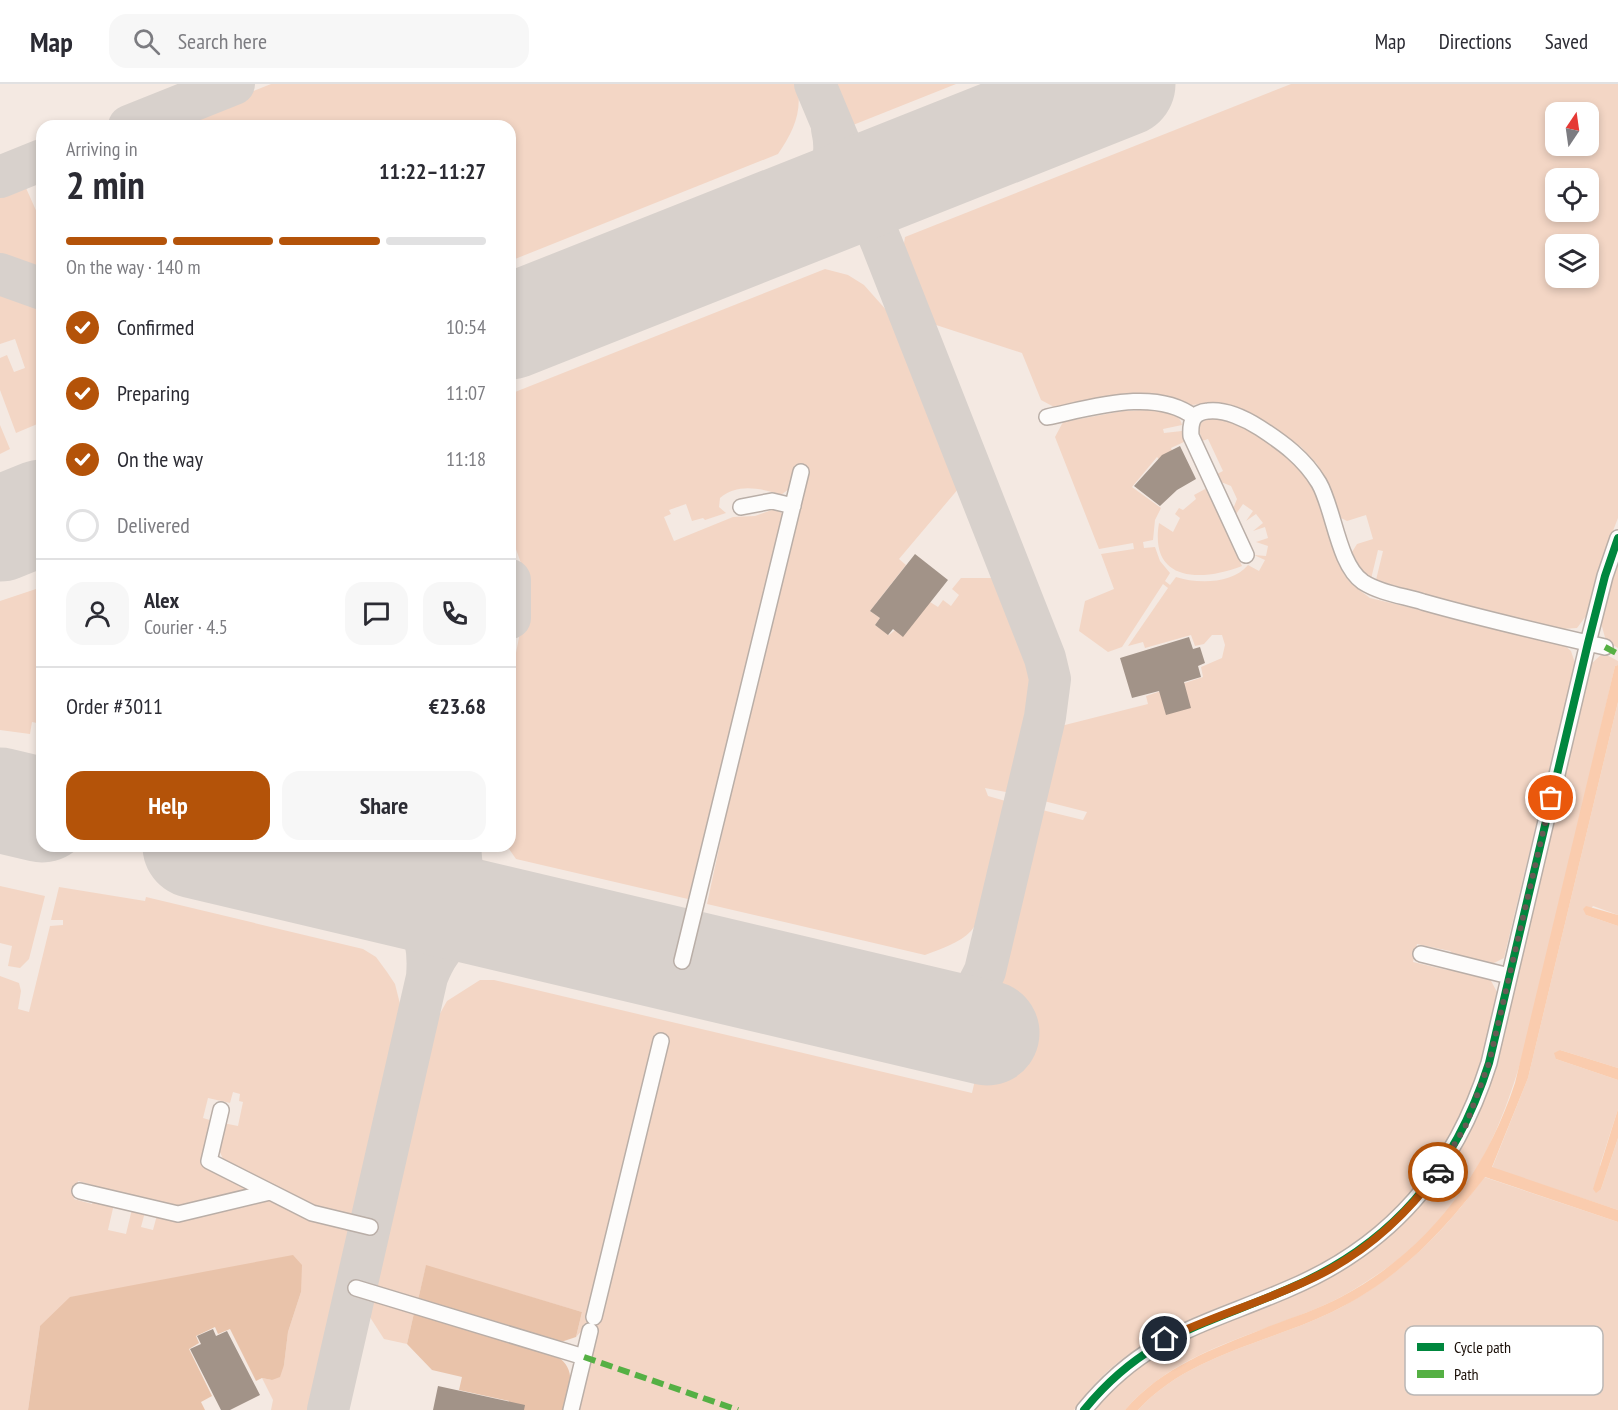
<!DOCTYPE html>
<html lang="en">
<head>
<meta charset="utf-8">
<style>
	body { margin:0; font-family:"PT Sans Narrow",sans-serif; background:#f7f7f7; color:#2b2b33; height:100vh; display:flex; flex-direction:column; font-size:22px; white-space:nowrap }
	* { box-sizing:border-box; margin:0 }
	p { font-size:20px; color:#7c7c81 }
	.icon { flex:none; width:33px; height:33px; fill:none; stroke:currentColor; stroke-width:2; stroke-linecap:round; stroke-linejoin:round }
	.map { position:relative; flex:1; overflow:hidden }
	.details { position:absolute; left:36px; top:36px; width:480px; height:732px; display:flex; flex-direction:column; background:#fff; border-radius:18px; box-shadow:0 3px 9px #0003 }
	.details>* { flex:none }
	.needle { width:39px; rotate:13deg }
	.controls { position:absolute; left:1545px; top:18px; display:grid; gap:12px }
	.controls a { display:grid; place-items:center; width:54px; height:54px; border-radius:12px; background:#fff; box-shadow:0 3px 9px #0003; font-size:30px }
	.pin { position:absolute; display:grid; place-items:center; width:51px; height:51px; color:#fff; margin:-26px; border:3px solid #fff; border-radius:50%; box-shadow:0 2px 6px #0007 }
	.courier { position:absolute; display:grid; place-items:center; width:60px; height:60px; margin:-30px; border:4px solid #b45309; border-radius:50%; background:#fff; color:#222; box-shadow:0 2px 8px #0007 }
	.summary em { font-style:normal; font-weight:700 }
	.summary div { display:flex; flex-direction:column-reverse }
	.summary { display:flex; align-items:center; justify-content:space-between; height:102px; padding:0 30px }
	h1 { font-size:39px; font-weight:700; line-height:45px }
	.bar { display:grid; grid-template-columns:repeat(4,1fr); gap:9px 6px; align-content:center; height:72px; padding:0 30px }
	.bar i { height:8px; border-radius:4px; background:#e1e1e2 }
	.bar .current { background:#b45309 }
	.bar p { grid-column:span 4 }
	.line { display:flex; align-items:center; gap:15px; padding:0 30px; border-top:2px solid #e1e1e2 }
	.line div { flex:1 }
	.round { display:grid; place-items:center; flex:none; width:63px; height:63px; border-radius:18px; background:#f7f7f7 }
	ol { padding:0 30px; list-style:none }
	li { display:flex; align-items:center; gap:18px; height:66px }
	li p { margin-inline-start:auto }
	li .icon { padding:6px; border-radius:50%; background:#b45309; color:#fff; stroke-width:4 }
	li:last-child { color:#7c7c81 }
	li i { width:33px; height:33px; border:3px solid #e1e1e2; border-radius:50% }
	.cta { display:flex; gap:12px; margin-top:auto; padding:12px 30px }
	.cta a { flex:1; height:69px; border-radius:18px; background:#b45309; color:#fff; font-size:24px; font-weight:700; line-height:69px; text-align:center }
	.cta a+a { background:#f7f7f7; color:#2b2b33 }
	header { display:flex; align-items:center; gap:36px; box-sizing:border-box; height:84px; padding:0 30px; background:#fff; border-bottom:2px solid #e1e1e2 }
	header strong { font-size:28px }
	nav { display:flex; gap:33px; margin-inline-start:auto; font-size:21px }
	.search { width:420px; height:54px; background:#f7f7f7; display:flex; align-items:center; gap:15px; box-sizing:border-box; padding:0 21px; border-radius:18px; color:#7c7c81; font-size:22px }
	.map>svg:first-child { display:block }
	.green { fill:#f3d6c5; fill-rule:evenodd }
	.forest { fill:#e9c3aa }
	.water { fill:#faccae }
	.lines { fill:none; stroke-linecap:round; stroke-linejoin:round }
	.taxiway { stroke:#d8d1cc; stroke-width:42 }
	.runway { stroke:#d8d1cc; stroke-width:105 }
	.building { fill:#a29388 }
	.minor-casing { stroke:#b9aea7; stroke-width:18 }
	.minor { stroke:#fdfcfb; stroke-width:15 }
	.quiet { stroke:#55b044; stroke-width:6; stroke-dasharray:12 6; stroke-linecap:butt }
	.cycleway-casing { stroke:#fff; stroke-width:11 }
	.cycleway { stroke:#00873e; stroke-width:8 }
	.done { stroke:#665b54; stroke-width:6; stroke-dasharray:0 10.8 }
	.route { stroke:#b45309; stroke-width:8 }
	.key { fill:#fff; stroke:#bab7b5; stroke-width:1.5 }
	.key-label { font-size:16px; fill:#190e07 }
</style>
</head>
<body>
<header>
<strong>Map</strong>
<div class="search"><svg class="icon" aria-label="search" viewBox="0 0 24 24"><circle cx="10" cy="10" r="6"/><path d="M15 15l6 6"/></svg>Search here</div>
<nav><a>Map</a><a>Directions</a><a>Saved</a></nav>
</header>
<div class="map">
<svg width="1618" height="1326" viewBox="0 0 1618 1326">
	<rect width="100%" height="100%" fill="#f4e9e2"/>
	<path class="green" d="M271 0H797C803 28 793 48 778 70L510 177V42H165Z
		M831 0H956L848 43Z
		M1291 0H1618V434L1597 488 1586 532 1577 544 1562 545 1471 524 1376 496 1383 467 1378 466 1371 495 1362 487 1352 468 1357 460 1373 455 1366 431 1347 437 1341 434 1327 398 1317 380 1301 363 1274 343 1249 330 1212 319 1191 321 1169 312 1140 311 1056 324 1041 316 1022 269 933 240 903 166 905 153ZM1556 28H1588V62H1556ZM1556 94H1588V128H1556ZM1556 160H1588V194H1556Z
		M21 99 26 104 42 140V185L0 174V107Z
		M825 185 848 191 864 201 888 228 959 404 899 475 906 481 870 527 880 534 875 541 889 551 930 518 938 523 943 516 951 522 959 511 952 505 961 494H995L1031 587 1034 612 1011 709 985 704 988 712 1009 718C1002 750 992 824 971 847 960 859 940 865 925 871L707 820 749 625 789 405 781 411C761 404 737 399 720 414L719 423 726 429 705 436 703 434 692 437 686 420 669 426 671 430 664 433 674 457 733 433 755 432 777 424 783 431 688 815 516 775 507 762H510V600L527 512 524 488 510 448V310Z
		M0 209 42 224V338L16 349 0 306V274L7 271 14 288 25 284 15 255 0 260Z
		M1123 327C1140 327 1178 320 1182 341L1163 345 1164 349 1182 347 1186 357 1171 364 1175 374 1163 380 1157 373 1132 403 1161 424 1155 436 1153 456 1143 458 1144 464 1155 463 1160 477 1170 489 1165 497 1170 501 1176 493C1197 500 1233 500 1248 481L1259 487 1265 476 1254 471 1266 472 1268 462 1256 458 1268 454 1265 443 1253 447 1263 439 1256 430 1246 437 1253 427 1243 420 1236 430 1233 425 1237 415 1231 402 1221 398 1217 390 1223 387 1208 355 1202 357 1198 342 1208 333C1251 340 1298 370 1316 411 1328 436 1332 481 1352 500 1357 505 1364 509 1370 514L1563 560 1571 567 1575 579 1504 874 1492 880 1456 873 1450 867 1417 860 1413 878 1447 886 1453 883 1489 893 1497 908C1487 949 1479 993 1462 1031 1430 1101 1371 1158 1301 1191 1276 1203 1250 1211 1224 1221 1167 1244 1110 1272 1074 1326H579L598 1246 585 1243 576 1253 582 1228 426 1182 418 1216 375 1202 372 1199 428 951 447 917 480 896H494L972 1009 1038 725 1083 736 1087 728 1040 716 1057 643 1148 620 1146 612 1203 593 1201 583 1222 574 1225 561 1222 551H1212L1204 560 1195 562 1191 551 1145 564 1143 558 1128 562 1168 504 1163 500 1122 563 1108 568 1079 547 1085 517 1114 505 1101 470 1134 465 1133 459 1099 465 1055 353 1063 338ZM656 951 669 955 599 1239 587 1235Z
		M0 341 10 365 0 370Z
		M1207 404 1242 482C1201 498 1149 498 1159 439L1173 448 1180 434 1175 430 1179 424 1183 426 1196 415 1194 411Z
		M1618 476V564L1606 557 1601 539Z
		M42 503V640L32 638 30 650 0 646V517Z
		M1603 569 1618 577V581L1615 582C1596 665 1576 748 1556 831 1524 966 1506 1104 1381 1188 1362 1201 1343 1213 1322 1222 1254 1252 1176 1267 1125 1326H1094C1152 1258 1219 1243 1297 1210 1393 1169 1461 1092 1492 994L1591 580Z
		M1618 618V831L1593 822 1586 831 1618 842V984L1560 966 1556 975 1618 996V1025L1600 1081 1601 1105 1618 1054V1126L1492 1084 1528 994Z
		M0 802 45 812 29 875 20 884 8 882 12 862 0 859Z
		M59 803 145 817 146 813 363 865 376 873 387 888 395 900 400 920 398 952 359 1129C329 1143 252 1092 224 1077L219 1066 223 1039 238 1042 243 1018 239 1017 240 1010 233 1008 230 1019 208 1014 203 1034 213 1037 204 1079 256 1106 177 1126 95 1106 96 1102 78 1097 74 1115 92 1120 93 1115 114 1120 108 1146 126 1150 132 1125 145 1128 141 1143 153 1146 157 1131 271 1114 347 1142 354 1148 309 1326H271L273 1316 262 1294 272 1296 284 1281 288 1248 301 1208 40 1242 28 1326H0V892L19 899 21 907 18 925 29 928 50 842 63 841V836H51Z
		M1484 1093 1618 1138V1326H1138C1188 1271 1268 1259 1332 1228 1396 1196 1443 1150 1484 1093Z
		M368 1216 414 1229 407 1260 384 1255 366 1227Z"/>
	<path class="forest" d="M293 1171 302 1181 301 1208 288 1248 284 1281 280 1293 272 1296 262 1294 256 1297 230 1245 218 1250 215 1243 196 1252 199 1259 189 1265 212 1312 201 1318 205 1326H28L40 1242 70 1213Z
		M426 1181 582 1228 576 1253 558 1259 418 1216Z
		M414 1229 557 1272C578 1287 569 1304 564 1326H507L509 1317 459 1306 462 1293 432 1286 407 1260Z"/>
	<path class="water" d="M1618 581V618L1528 994 1492 1083 1618 1126V1138L1485 1093C1440 1151 1399 1195 1332 1228 1268 1259 1188 1271 1138 1326H1125C1163 1282 1213 1265 1265 1244 1290 1234 1317 1226 1341 1213 1427 1168 1485 1090 1515 999L1615 582Z
		M1586 822 1618 831V842L1586 831 1583 825Z
		M1560 966 1618 984V996L1556 975 1554 969Z
		M1618 1025V1054L1601 1105 1596 1109 1593 1105Z"/>
	<g class="lines">
		<path class="taxiway" d="M815 0 882 160 1045 574 1050 595 1045 633 985 887C968 923 957 935 915 932
			M129 42 234 0
			M0 93 42 76
			M795 130C823 108 841 82 832 45
			M0 190 42 205
			M510 496V534
			M461 762C457 801 486 822 517 838
			M373 804C416 825 431 844 427 893
			M373 804C407 806 444 797 458 762
			M328 1326 427 893C445 846 469 840 517 838"/>
		<path class="runway" d="M510 243 1123 0
			M0 445 42 428
			M0 716 42 726
			M195 762 987 949"/>
	</g>
	<path class="building" d="M1180 362 1196 395 1177 406 1160 422 1134 402 1162 371Z
		M915 470 948 496 903 553 893 545 888 551 875 541 880 534 870 527Z
		M1189 553 1193 565 1200 563 1205 579 1198 582 1201 593 1184 598 1191 624 1166 631 1159 607 1132 614 1120 574Z
		M213 1245 216 1252 227 1247 260 1311 230 1326H221L190 1265 201 1260 197 1252Z
		M438 1302 525 1321 524 1326H433Z"/>
	<g class="lines">
		<defs>
			<path id="minor" d="M1047 333C1091 324 1155 303 1194 333
				M741 423 772 417 793 422
				M1246 471 1191 352C1190 338 1193 328 1208 327 1225 325 1246 335 1260 344 1283 359 1304 374 1319 399 1334 425 1338 481 1363 498 1380 509 1404 512 1423 518 1483 535 1544 549 1605 563
				M1421 870 1509 892
				M682 877 801 388
				M221 1026 209 1077 312 1129 370 1143
				M80 1107 178 1130 270 1108
				M356 1204 584 1273
				M594 1233 661 957
				M571 1326 590 1247
				M1084 1326C1145 1251 1205 1241 1288 1205 1392 1161 1455 1086 1489 979L1588 559 1605 492 1618 454"/>
		</defs>
		<use href="#minor" class="minor-casing"/>
		<use href="#minor" class="minor"/>
		<path class="quiet" d="M1605 563 1618 570
			M584 1273 738 1326"/>
		<defs>
			<path id="cycleway" d="M1084 1326C1145 1251 1205 1241 1288 1205 1392 1161 1455 1086 1489 979L1588 559 1605 492 1618 454"/>
		</defs>
		<use href="#cycleway" class="cycleway-casing"/>
		<use href="#cycleway" class="cycleway"/>
	</g>
	<g class="lines">
		<path class="done" d="M1438 1088 1466 1041 1489 979 1551 714"/>
		<path class="route" d="M1165 1255C1217 1230 1274 1215 1325 1188 1370 1164 1408 1129 1438 1088"/>
	</g>
	<rect x="1405" y="1242" width="198" height="69" rx="9" class="key"/>
	<rect x="1417" y="1259" width="27" height="8" fill="#00873e"/>
	<rect x="1417" y="1286" width="27" height="8" fill="#55b044"/>
	<g class="key-label">
		<text x="1454" y="1269">Cycle path</text>
		<text x="1454" y="1296">Path</text>
	</g>
</svg>
<div class="controls">
<a><svg class="needle" viewBox="-14 -14 28 28"><path d="M0-13l5 13h-10z" fill="#e53935"/><path d="M0 13l5-13h-10z" fill="#7c7c81"/></svg></a>
<a><svg class="icon" aria-label="locate" viewBox="0 0 24 24"><circle cx="12" cy="12" r="6"/><path d="M12 2v4M12 18v4M2 12h4M18 12h4"/></svg></a>
<a><svg class="icon" aria-label="layers" viewBox="0 0 24 24"><path d="M12 4l9 5-9 5-9-5zM3 14l9 5 9-5"/></svg></a>
</div>
<div class="pin" style="left:1551px;top:714px;background:#ea580c"><svg class="icon" aria-label="bag" viewBox="0 0 24 24"><path d="M5 8h14l-1 12H6zM9 8a3 3 0 0 1 6 0"/></svg></div>
<div class="pin" style="left:1165px;top:1255px;background:#1f2937"><svg class="icon" aria-label="home" viewBox="0 0 24 24"><path d="M3 11l9-7 9 7M6 9v11h12V9"/></svg></div>
<div class="courier" style="left:1438px;top:1088px"><svg class="icon" aria-label="car" viewBox="0 0 24 24"><path d="M5 17H2v-5l4-1 3-4h7l3 4 3 1v5h-3M9 17h6M6 11h13"/><circle cx="7" cy="17" r="2"/><circle cx="17" cy="17" r="2"/></svg></div>
<section class="details">
<div class="summary"><div><h1>2 min</h1><p>Arriving in</p></div><em>11:22–11:27</em></div>
<div class="bar"><i class="current"></i><i class="current"></i><i class="current"></i><i></i><p>On the way · 140 m</p></div>
<ol>
<li><svg class="icon" aria-label="check" viewBox="0 0 24 24"><path d="M5 12l5 5 9-10"/></svg>Confirmed<p>10:54</p></li>
<li><svg class="icon" aria-label="check" viewBox="0 0 24 24"><path d="M5 12l5 5 9-10"/></svg>Preparing<p>11:07</p></li>
<li><svg class="icon" aria-label="check" viewBox="0 0 24 24"><path d="M5 12l5 5 9-10"/></svg>On the way<p>11:18</p></li>
<li><i></i>Delivered</li>
</ol>
<div class="line" style="height:108px"><a class="round"><svg class="icon" aria-label="person" viewBox="0 0 24 24"><circle cx="12" cy="8" r="4"/><path d="M4 21q1-7 8-7t8 7"/></svg></a><div><b>Alex</b><p>Courier · 4.5</p></div><a class="round"><svg class="icon" aria-label="chat" viewBox="0 0 24 24"><path d="M4 5h16v11H9l-5 4z"/></svg></a><a class="round"><svg class="icon" aria-label="phone" viewBox="0 0 24 24"><path d="M5 4h4l2 5-3 2q2 4 5 5l2-3 5 2v4C11 20 4 13 5 4z"/></svg></a></div>
<div class="line" style="height:78px"><div>Order #3011</div><b>€23.68</b></div>
<div class="cta"><a>Help</a><a>Share</a></div>
</section>
</div>
</body>
</html>
